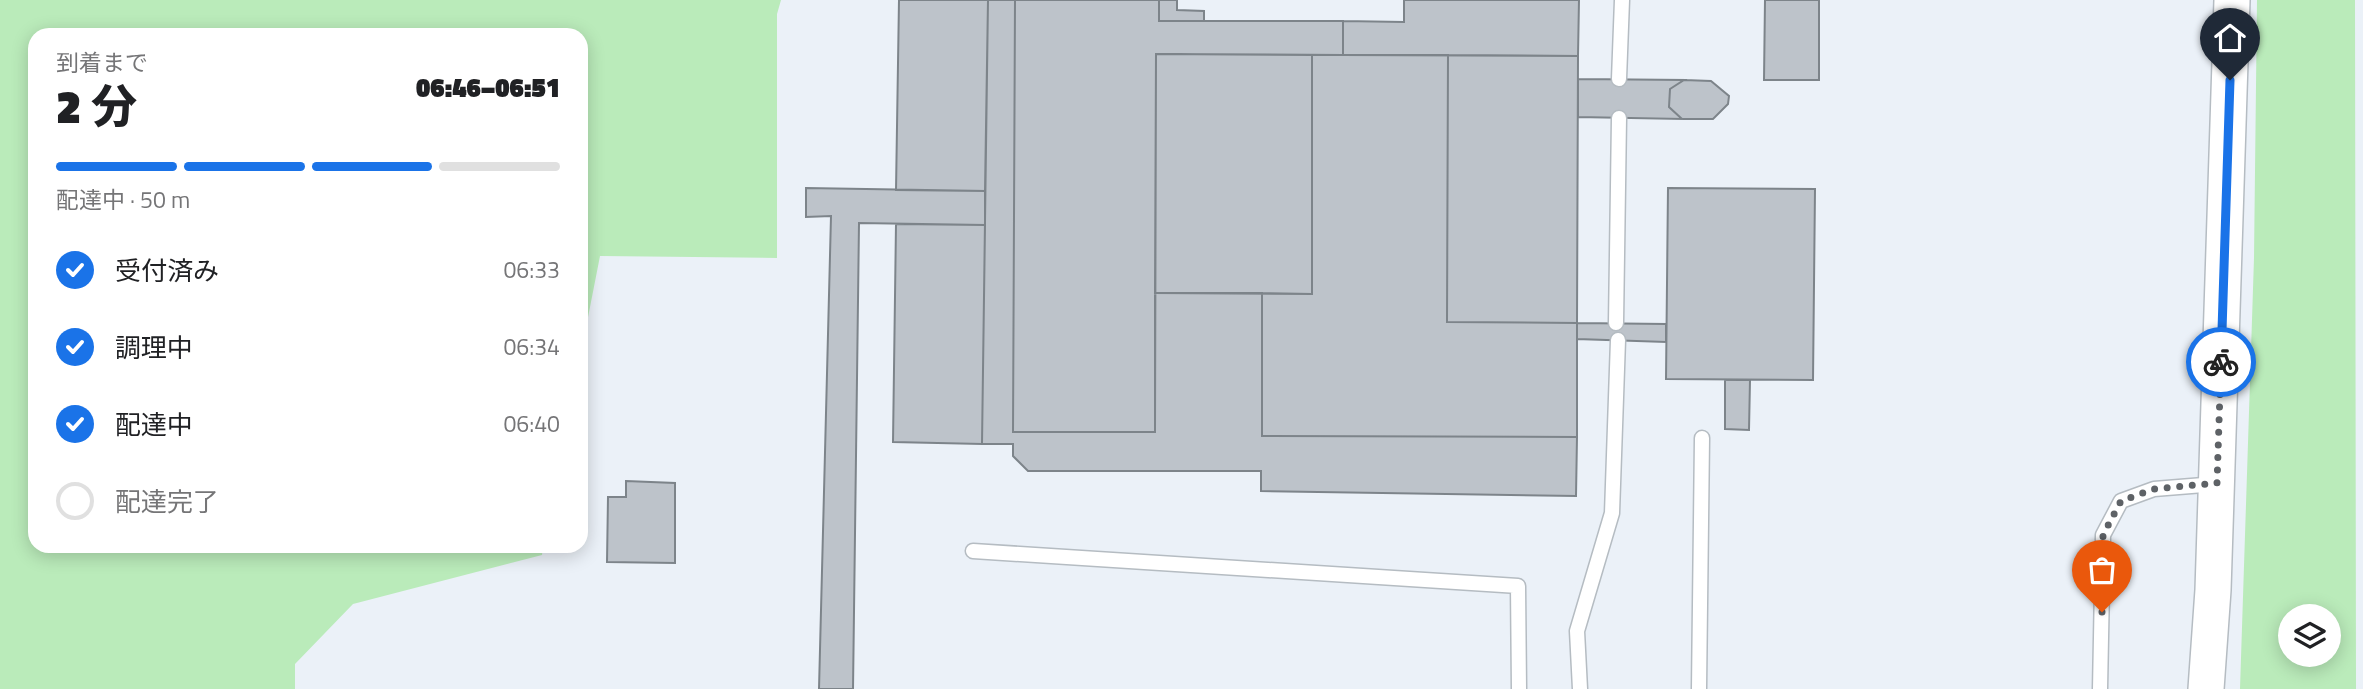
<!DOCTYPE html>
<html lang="ja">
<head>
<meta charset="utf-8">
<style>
	body { margin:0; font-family:"Titillium Web","Noto Sans JP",sans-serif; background:#f2f2f2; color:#202124; height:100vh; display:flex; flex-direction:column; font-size:26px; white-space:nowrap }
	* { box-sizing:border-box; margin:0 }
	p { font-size:23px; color:#757577 }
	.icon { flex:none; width:38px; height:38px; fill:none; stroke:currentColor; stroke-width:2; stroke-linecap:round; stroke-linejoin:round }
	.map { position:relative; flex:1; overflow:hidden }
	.panel { position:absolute; left:28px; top:28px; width:560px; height:525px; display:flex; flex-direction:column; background:#fff; border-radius:21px; box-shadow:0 4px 18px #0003 }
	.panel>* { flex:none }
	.controls { position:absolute; left:2278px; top:604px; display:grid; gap:14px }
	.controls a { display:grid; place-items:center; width:63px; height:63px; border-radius:50%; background:#fff; box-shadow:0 4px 18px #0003; font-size:35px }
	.pin { position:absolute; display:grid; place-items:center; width:60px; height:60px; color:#fff; margin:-72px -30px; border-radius:50% 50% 50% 0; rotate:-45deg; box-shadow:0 0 7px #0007 }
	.pin .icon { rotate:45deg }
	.courier { position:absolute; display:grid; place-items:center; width:70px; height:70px; margin:-35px; border:5px solid #1a73e8; border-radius:50%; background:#fff; color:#222; box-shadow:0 2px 9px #0007 }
	.overview em { font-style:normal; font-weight:800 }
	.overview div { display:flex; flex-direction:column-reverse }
	.overview { display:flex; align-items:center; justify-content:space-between; height:119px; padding:0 28px }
	h1 { font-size:46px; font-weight:800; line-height:52px }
	.bar { display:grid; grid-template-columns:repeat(4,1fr); gap:10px 7px; align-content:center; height:84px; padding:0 28px }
	.bar i { height:9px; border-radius:5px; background:#e0e0e0 }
	.bar .current { background:#1a73e8 }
	.bar p { grid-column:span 4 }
	ol { padding:0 28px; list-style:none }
	li { display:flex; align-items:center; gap:21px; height:77px }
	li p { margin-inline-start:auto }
	li .icon { padding:7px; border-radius:50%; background:#1a73e8; color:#fff; stroke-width:4 }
	li:last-child { color:#757577 }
	li i { width:38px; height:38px; border:4px solid #e0e0e0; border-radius:50% }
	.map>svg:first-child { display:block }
	.green { fill:#baebba; fill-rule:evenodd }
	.building { fill:#bdc3ca; stroke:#7d848a; stroke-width:2 }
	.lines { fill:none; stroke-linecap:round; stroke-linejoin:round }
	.service-casing { stroke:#b5bcc2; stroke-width:17 }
	.tertiary-casing { stroke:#b5bcc2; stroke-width:38 }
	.service { stroke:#fff; stroke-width:14 }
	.tertiary { stroke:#fff; stroke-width:35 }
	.done { stroke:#5e6266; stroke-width:7; stroke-dasharray:0 12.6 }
	.route { stroke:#1a73e8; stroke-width:9 }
</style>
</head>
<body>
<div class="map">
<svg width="2363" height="689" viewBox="0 0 2363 689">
	<rect width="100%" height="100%" fill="#ebf1f8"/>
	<path class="green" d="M0 0H781L777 14V258L600 256 581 353V35H35V546H543L542 555 353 604 295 664V689H0Z
		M2257 0H2355L2356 689H2240L2254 258ZM2291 616H2329V654H2291Z"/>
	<path class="building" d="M899 0H988L985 191 896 190Z
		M988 0H1015L1013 432H1155V293H1262V436L1577 437 1576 496 1261 491V471H1028L1013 456V444H982Z
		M1015 0H1159V21H1343V55L1156 54 1155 432H1013Z
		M1159 0H1177V10L1204 11V21H1159Z
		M1404 0H1579L1578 56 1343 55V21L1404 22Z
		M1765 0H1819V80H1764Z
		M1156 54 1312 55V294L1155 293Z
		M1312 55H1448L1447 322 1577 323V437L1262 436V293L1312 294Z
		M1448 55 1578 56 1577 323 1447 322Z
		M1578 79 1684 80 1670 89 1669 107 1682 119 1578 117Z
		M1684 80 1711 81 1729 96 1728 104 1713 119H1682L1669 107 1670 89Z
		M806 188 985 191V225L859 223 853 689H819L831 216 806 217Z
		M1668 188 1815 189 1813 380 1666 379Z
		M896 224 985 225 982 444 893 442Z
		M1577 323 1666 324V342L1577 339Z
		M1725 380H1750L1749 430 1725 429Z
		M626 481 675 483V563L607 562 608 497H626Z"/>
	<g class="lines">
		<defs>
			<path id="service" d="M1619 79 1622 0
				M1616 323 1619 118
				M973 551 1518 586 1519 689
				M1580 689 1577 631 1612 513 1618 340
				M1699 689 1702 438
				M2100 689 2103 535 2121 501 2154 489 2216 484"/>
			<path id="tertiary" d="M2206 689 2213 590 2232 0"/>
		</defs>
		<use href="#service" class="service-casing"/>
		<use href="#tertiary" class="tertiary-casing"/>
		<use href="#service" class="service"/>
		<use href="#tertiary" class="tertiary"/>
	</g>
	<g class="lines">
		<path class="done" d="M2102 612 2103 535 2121 501 2154 489 2217 483 2221 362"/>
		<path class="route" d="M2221 362 2230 80"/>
	</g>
</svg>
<div class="controls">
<a><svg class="icon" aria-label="layers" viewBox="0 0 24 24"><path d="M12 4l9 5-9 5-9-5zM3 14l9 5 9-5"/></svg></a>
</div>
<div class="pin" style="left:2102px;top:612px;background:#ea580c"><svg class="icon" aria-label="bag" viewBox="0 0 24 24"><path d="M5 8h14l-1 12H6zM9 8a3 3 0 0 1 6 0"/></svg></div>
<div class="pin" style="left:2230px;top:80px;background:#1f2937"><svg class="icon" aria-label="home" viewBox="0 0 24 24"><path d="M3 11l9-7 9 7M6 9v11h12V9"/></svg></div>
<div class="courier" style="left:2221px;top:362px"><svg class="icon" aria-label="bike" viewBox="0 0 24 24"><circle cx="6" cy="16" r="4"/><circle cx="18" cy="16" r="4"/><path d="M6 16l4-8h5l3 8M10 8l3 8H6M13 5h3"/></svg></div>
<section class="panel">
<div class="overview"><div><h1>2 分</h1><p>到着まで</p></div><em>06:46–06:51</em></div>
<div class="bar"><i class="current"></i><i class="current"></i><i class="current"></i><i></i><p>配達中 · 50 m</p></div>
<ol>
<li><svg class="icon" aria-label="check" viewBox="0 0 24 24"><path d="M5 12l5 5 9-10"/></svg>受付済み<p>06:33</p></li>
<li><svg class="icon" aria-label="check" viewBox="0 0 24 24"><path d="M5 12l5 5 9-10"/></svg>調理中<p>06:34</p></li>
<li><svg class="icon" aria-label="check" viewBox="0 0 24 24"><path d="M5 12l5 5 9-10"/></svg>配達中<p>06:40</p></li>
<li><i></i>配達完了</li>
</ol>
</section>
</div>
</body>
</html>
